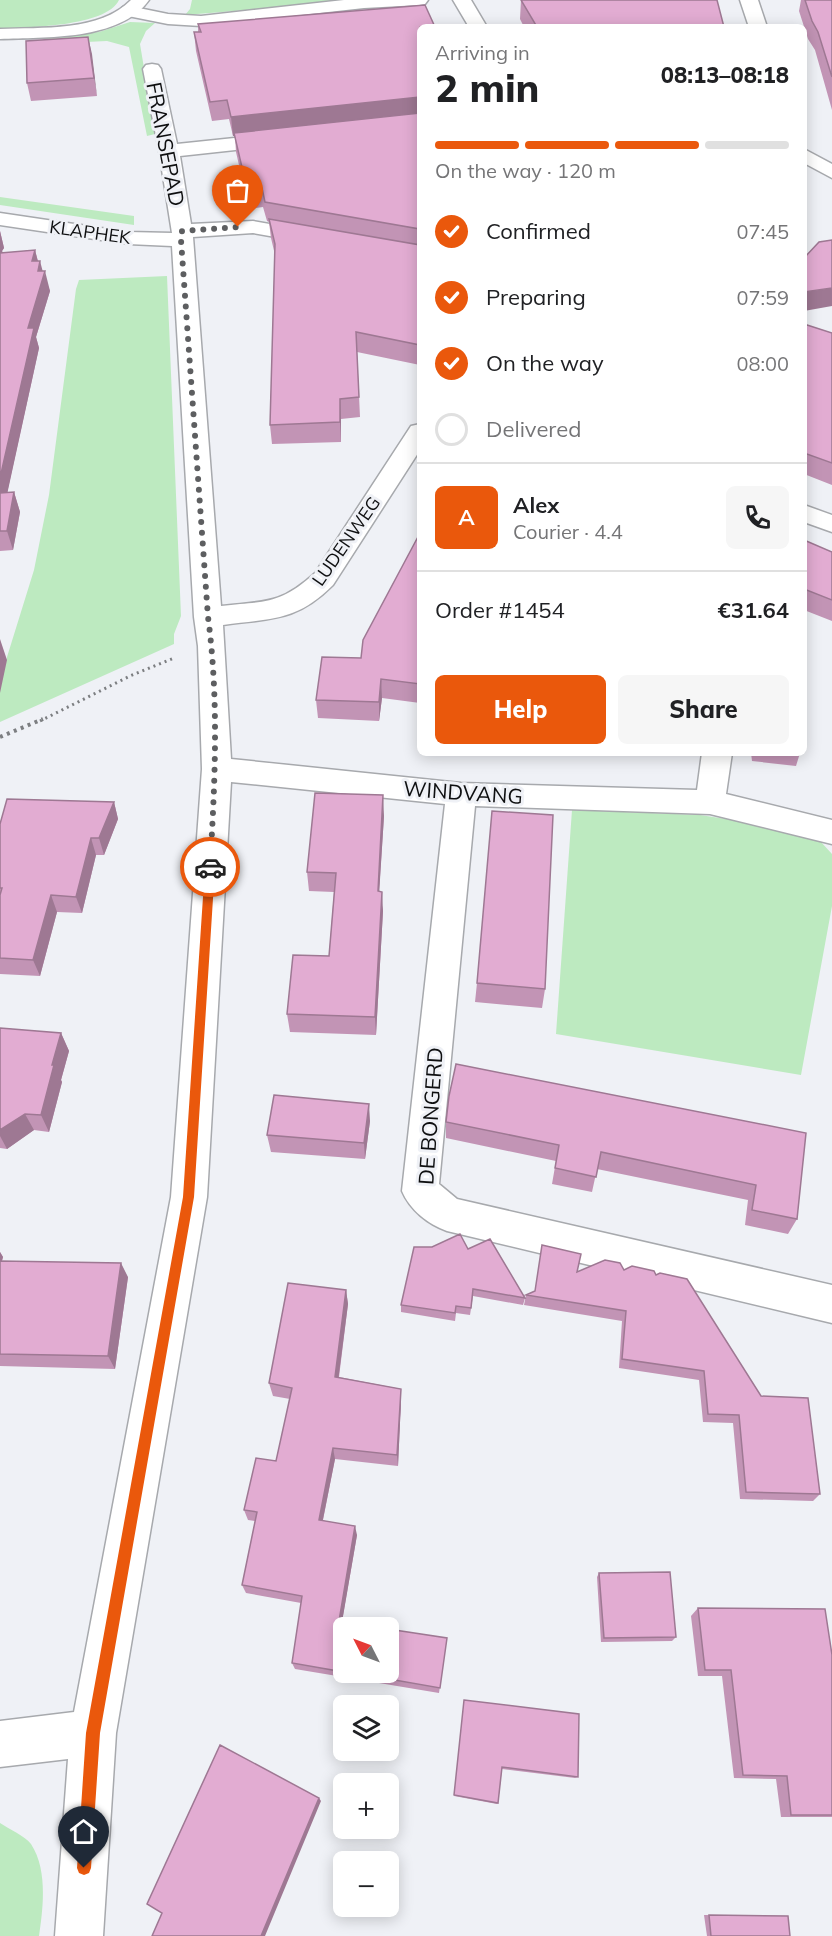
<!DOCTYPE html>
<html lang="en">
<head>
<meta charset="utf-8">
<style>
	body { margin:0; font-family:Mulish,sans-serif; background:#f6f6f6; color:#202124; height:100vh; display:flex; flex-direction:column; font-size:22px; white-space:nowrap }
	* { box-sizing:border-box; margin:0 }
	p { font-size:20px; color:#757577 }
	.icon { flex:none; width:33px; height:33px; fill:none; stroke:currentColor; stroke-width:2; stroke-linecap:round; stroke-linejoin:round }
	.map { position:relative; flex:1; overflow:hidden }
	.side { position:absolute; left:417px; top:24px; width:390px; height:732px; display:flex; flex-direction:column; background:#fff; border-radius:9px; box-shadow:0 3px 15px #0003 }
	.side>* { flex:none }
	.needle { width:39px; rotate:312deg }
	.controls { position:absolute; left:333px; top:1617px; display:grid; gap:12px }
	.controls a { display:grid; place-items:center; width:66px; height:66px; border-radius:9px; background:#fff; box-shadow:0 3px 15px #0003; font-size:30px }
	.pin { position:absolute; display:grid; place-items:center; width:51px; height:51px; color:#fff; margin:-62px -26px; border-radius:50% 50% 50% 0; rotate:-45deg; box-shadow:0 0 6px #0007 }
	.pin .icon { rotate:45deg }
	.courier { position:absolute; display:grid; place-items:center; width:60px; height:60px; margin:-30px; border:4px solid #ea580c; border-radius:50%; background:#fff; color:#222; box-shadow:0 2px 8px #0007 }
	.summary em { font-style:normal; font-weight:800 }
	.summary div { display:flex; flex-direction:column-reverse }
	.summary { display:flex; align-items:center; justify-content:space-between; height:102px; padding:0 18px }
	h1 { font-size:39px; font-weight:800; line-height:45px }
	.bar { display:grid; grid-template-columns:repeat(4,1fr); gap:9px 6px; align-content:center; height:72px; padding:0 18px }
	.bar i { height:8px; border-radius:4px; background:#e0e0e0 }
	.bar .selected { background:#ea580c }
	.bar p { grid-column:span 4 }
	.line { display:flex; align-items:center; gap:15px; padding:0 18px; border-top:2px solid #e0e0e0 }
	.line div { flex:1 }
	.round { display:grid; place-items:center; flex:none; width:63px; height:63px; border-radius:9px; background:#f6f6f6 }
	ol { padding:0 18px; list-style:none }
	li { display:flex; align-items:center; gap:18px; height:66px }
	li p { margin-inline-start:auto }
	li .icon { padding:6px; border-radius:50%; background:#ea580c; color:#fff; stroke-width:4 }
	li:last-child { color:#757577 }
	li i { width:33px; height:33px; border:3px solid #e0e0e0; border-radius:50% }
	.action { display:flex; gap:12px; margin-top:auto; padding:12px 18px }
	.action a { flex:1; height:69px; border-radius:9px; background:#ea580c; color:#fff; font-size:24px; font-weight:800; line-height:69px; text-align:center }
	.action a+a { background:#f6f6f6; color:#202124 }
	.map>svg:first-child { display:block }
	.green { fill:#bdeac0 }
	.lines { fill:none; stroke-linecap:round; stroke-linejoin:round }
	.street-casing { stroke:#a7a9ad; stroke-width:3 }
	.secondary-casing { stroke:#a7a9ad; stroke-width:3 }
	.path-far1 { stroke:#7c7e81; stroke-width:3; stroke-dasharray:2 4; stroke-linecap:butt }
	.path { stroke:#7c7e81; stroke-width:4; stroke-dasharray:3 4.5; stroke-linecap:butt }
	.street { fill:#fff; fill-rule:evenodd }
	.secondary { fill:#fff; fill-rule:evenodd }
	.wall { fill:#c294b5 }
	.shaded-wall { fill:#9e7893 }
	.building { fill:#e2acd2; stroke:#9e7893; stroke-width:1.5 }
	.route { fill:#ea580c }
	.done { stroke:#5d5e60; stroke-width:6; stroke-dasharray:0 10.8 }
	.labels { text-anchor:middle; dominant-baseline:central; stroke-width:6; stroke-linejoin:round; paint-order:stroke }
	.far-street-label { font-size:18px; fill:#0e0f10; stroke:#eff1f6 }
	.street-label { font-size:21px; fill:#0e0f10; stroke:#eff1f6 }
</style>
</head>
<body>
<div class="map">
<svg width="832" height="1936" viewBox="0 0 832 1936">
	<rect width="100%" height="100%" fill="#eff1f6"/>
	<path class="green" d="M0 0H119C106 27 27 27 0 29Z
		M192 0H369L185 15 190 9Z
		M130 22 155 23 146 31 140 44 155 134 147 136 129 47 107 41 44 44 43 39 49 36 99 32Z
		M0 197 134 216V225L0 205Z
		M167 276 181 616 174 634V644L0 722V689L7 657 34 570 49 495 76 289 79 280Z
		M572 810 700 815 773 826 808 834 821 842 832 854V906L801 1075 556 1034Z
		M0 1823C9 1829 25 1836 31 1844 48 1870 43 1908 39 1936H0Z"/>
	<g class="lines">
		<defs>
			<path id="street" d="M344 0H428L425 4 419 5 364 8 201 26 168 24 123 15 120 11 123 7 129 6 168 14 201 16Z
				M453 0H471L487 27H469Z
				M740 0H758L767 27H749Z
				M152 64 158 65 161 69 177 144 281 133 288 135 291 139 288 143 281 145 180 156 191 224 253 221 315 232 322 234 326 238 322 242 315 244 253 233 193 237 221 606C265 601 280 605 315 573L411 426 420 424V450L333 585C296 622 272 618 223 625L231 759 461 783 697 790 702 753H732L726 794 832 820V844L710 814 475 806 439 1184 457 1199 832 1285V1323L447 1231C428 1224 410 1210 402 1191L445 804 231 782 207 1197 116 1733 103 1936H55L68 1759 0 1767V1721L74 1712 171 1197 202 769 198 646 194 617 172 246 128 244 0 225V213L128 232 172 233 159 151 143 69 146 65Z
				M804 149 832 164V178L804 163Z
				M804 505 832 515V532L804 522Z"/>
			<path id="secondary" d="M131 0H149C120 41 45 37 0 39V29C41 27 100 32 131 0Z"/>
		</defs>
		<use href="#street" class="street-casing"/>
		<use href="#secondary" class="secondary-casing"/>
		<path class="path-far1" d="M40 721 130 676 174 658"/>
		<path class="path" d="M0 737 43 719"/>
		<use href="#street" class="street"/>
		<use href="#secondary" class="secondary"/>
	</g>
	<path class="wall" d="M521 0 724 27H524L520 19Z
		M801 0H832V110L815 50 808 39 799 11Z
		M198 24 420 27V365L357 352 360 417 341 419V442L272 444 270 425 275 255 271 238 269 222 267 221 263 207 249 209 236 152 235 136H233L229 119 212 121 196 51 194 32H198Z
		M88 37 97 96 31 101 27 83Z
		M0 231 4 248 2 251 3 253 35 250 38 261 50 291 36 337 39 348 7 493 14 492 20 512 13 550 0 551Z
		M804 324 832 333V485L804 474Z
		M420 533V703L382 698 379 721 318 718 316 700 361 658Z
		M804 540 832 552V621L804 610Z
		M751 753H800L796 766 752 761Z
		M114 802 118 819 104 855H96L82 913 57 912 40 976 0 974V824Z
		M384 816 379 892 383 911 376 1035 290 1032 287 1014 329 956 334 892 309 891 307 872Z
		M477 983 545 989 542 1008 475 1002Z
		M0 1028 61 1033 69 1051 61 1080 62 1082 49 1132 34 1130 7 1149 0 1148Z
		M370 1121 365 1159 271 1152 267 1135Z
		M446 1122 806 1133 797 1219 788 1234 745 1225 748 1200 597 1169 592 1192 552 1184 556 1161 446 1138Z
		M468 1249 525 1298 523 1305 473 1296 470 1315 456 1313 455 1321 401 1312V1305Z
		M0 1252 3 1257 2 1261 128 1277 115 1369 0 1366Z
		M624 1270 820 1494 813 1501 740 1499 733 1423 703 1422 699 1380 619 1368 622 1321 524 1305 526 1295 577 1272Z
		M346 1290 348 1304 339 1377 401 1389V1401L398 1466 335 1459 323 1520 357 1535 342 1621 344 1628V1672H388L447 1638 439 1693 295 1669 292 1663 301 1603 246 1593 242 1585 255 1521 248 1520 244 1510 276 1461 290 1399 273 1396 269 1383Z
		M599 1573 676 1637 672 1641 601 1642 597 1577Z
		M698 1608 832 1655V1817H781L776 1779 734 1778 722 1676H698L691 1616Z
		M464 1702 578 1777 575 1778 502 1769 498 1803 497 1804 454 1796Z
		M704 1915 788 1916 790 1936H707Z"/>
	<path class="shaded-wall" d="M88 37 92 54 97 96 94 78Z
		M420 97V116L233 136 231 117Z
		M0 231 4 248 2 251 4 256 0 260Z
		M35 250 39 266 40 261 44 276 45 271 50 291 36 337 39 348 3 513 0 504V478L28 328 32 261Z
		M832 288V306L804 311V292Z
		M340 399 341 419V442L340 422Z
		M14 492 20 512 13 550 7 531Z
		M0 639 7 660 0 693Z
		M381 679 382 698 379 721V702Z
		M383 795 384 816 378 911V891Z
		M114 802 118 819 104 855 99 838Z
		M91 838 96 855 82 913 76 897Z
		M382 892 383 911 376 1035 375 1017Z
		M51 895 57 912 40 976 33 960Z
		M61 1033 69 1051 61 1080 62 1082 49 1132 41 1115 52 1065Z
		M369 1104 370 1121 365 1159 364 1143Z
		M25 1114 34 1130 7 1149 0 1136V1130Z
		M0 1252 3 1257 0 1267Z
		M121 1263 128 1277 115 1369 108 1356Z
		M346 1290 348 1304 337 1389 335 1377Z
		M401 1389V1401L398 1466 397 1455Z
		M333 1448 335 1459 321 1529 319 1520Z
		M355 1526 357 1535 341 1628 339 1621Z
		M319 1798 321 1801 265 1936H261Z"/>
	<path class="building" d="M521 0H717L724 27H537Z
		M805 0H832V77L818 32 812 21Z
		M425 5 435 27H420V97L231 117 227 100 210 102 194 32H201L198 24Z
		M88 37 94 78 27 83 26 41Z
		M420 113V229L265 202 262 188 247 189 234 133Z
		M269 219 420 245V345L356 332 359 397 340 399V422L270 425 275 244Z
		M832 240V288L804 292V258L819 242Z
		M35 250 32 261H40L38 271H45L28 328H34L0 478V253Z
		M804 324 832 333V463L804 453Z
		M14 492 7 531H0V493Z
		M420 533V684L381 679 379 702 316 700 322 657 361 658 363 640Z
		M804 540 832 552V600L804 589Z
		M315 793 383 795 378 891 382 892 375 1017 287 1014 293 955 329 956 336 873 307 872Z
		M7 799 114 802 99 838H91L76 897 51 895 33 960 0 958V895L2 888H0V824Z
		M492 811 553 815 545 989 477 983Z
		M0 1028 61 1033 52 1065H54L41 1115 25 1114 0 1130Z
		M456 1064 806 1133 797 1219 752 1210 756 1185 601 1152 596 1177 555 1168 559 1145 446 1122 449 1096Z
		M274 1095 369 1104 364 1143 267 1135Z
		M460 1234 468 1249 490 1239 525 1298 473 1289 471 1308 456 1306 455 1313 401 1305 414 1247H432Z
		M542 1245 581 1254 577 1272 605 1260 620 1263 624 1270 632 1266 654 1271 656 1275 660 1273 687 1279 761 1396 808 1398 820 1494 746 1492 739 1415 708 1414 704 1371 622 1359 626 1311 526 1295 535 1291Z
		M0 1261 121 1263 108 1356 0 1354Z
		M288 1283 346 1290 335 1377 401 1389 397 1455 333 1448 319 1520 355 1526 339 1621 381 1628H344V1672L292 1663 302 1596 242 1585 257 1512 244 1510 256 1458 276 1461 292 1388 269 1383Z
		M670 1572 676 1637 604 1638 599 1573Z
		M698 1608 825 1609 832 1655V1815H791L787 1776 743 1775 731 1670H705Z
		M388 1629 447 1638 440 1688 349 1672H388Z
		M464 1700 579 1714 578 1777 502 1767 498 1803 454 1795Z
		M220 1745 319 1798 261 1936H152L162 1913 147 1904Z
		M709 1915 788 1916 790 1936H711Z"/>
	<path class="route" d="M210 863 215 867 194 1197 100 1733 91 1868 89 1873 84 1875 79 1873 77 1868 86 1733 183 1197 205 867Z"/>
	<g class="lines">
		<path class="done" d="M210 867C215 783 219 700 208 617L181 240 182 231 238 227"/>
	</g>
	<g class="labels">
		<g class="far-street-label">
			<text transform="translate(90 232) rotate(8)">KLAPHEK</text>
			<text transform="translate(346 541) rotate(-55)">LUDENWEG</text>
		</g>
		<g class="street-label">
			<text transform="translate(166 144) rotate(79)">FRANSEPAD</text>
			<text transform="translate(463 792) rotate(4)">WINDVANG</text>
			<text transform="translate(430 1116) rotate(-86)">DE BONGERD</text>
		</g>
	</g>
</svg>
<div class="controls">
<a><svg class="needle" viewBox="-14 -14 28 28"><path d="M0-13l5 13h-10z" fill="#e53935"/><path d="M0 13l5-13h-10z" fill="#757577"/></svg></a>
<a><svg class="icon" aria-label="layers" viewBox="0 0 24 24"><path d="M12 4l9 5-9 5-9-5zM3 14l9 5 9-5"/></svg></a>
<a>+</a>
<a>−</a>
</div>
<div class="pin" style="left:238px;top:227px;background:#ea580c"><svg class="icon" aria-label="bag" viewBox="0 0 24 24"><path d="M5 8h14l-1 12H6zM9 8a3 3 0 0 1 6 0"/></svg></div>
<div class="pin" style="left:84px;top:1868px;background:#1f2937"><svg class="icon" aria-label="home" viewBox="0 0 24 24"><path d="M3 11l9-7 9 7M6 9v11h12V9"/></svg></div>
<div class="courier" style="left:210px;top:867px"><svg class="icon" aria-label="car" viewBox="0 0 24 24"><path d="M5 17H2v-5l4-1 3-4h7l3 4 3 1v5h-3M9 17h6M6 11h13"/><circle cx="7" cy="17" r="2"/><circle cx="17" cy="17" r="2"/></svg></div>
<section class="side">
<div class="summary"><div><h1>2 min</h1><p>Arriving in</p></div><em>08:13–08:18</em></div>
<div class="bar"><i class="selected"></i><i class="selected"></i><i class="selected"></i><i></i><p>On the way · 120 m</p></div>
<ol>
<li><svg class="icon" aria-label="check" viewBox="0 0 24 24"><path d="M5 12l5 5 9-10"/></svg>Confirmed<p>07:45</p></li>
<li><svg class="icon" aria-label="check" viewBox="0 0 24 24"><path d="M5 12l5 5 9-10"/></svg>Preparing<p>07:59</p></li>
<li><svg class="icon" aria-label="check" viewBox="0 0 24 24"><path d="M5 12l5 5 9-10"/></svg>On the way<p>08:00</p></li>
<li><i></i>Delivered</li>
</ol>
<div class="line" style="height:108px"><b class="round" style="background:#ea580c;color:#fff">A</b><div><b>Alex</b><p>Courier · 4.4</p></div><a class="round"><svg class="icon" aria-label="phone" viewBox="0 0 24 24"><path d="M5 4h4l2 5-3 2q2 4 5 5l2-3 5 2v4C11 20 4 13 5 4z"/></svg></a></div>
<div class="line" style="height:78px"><div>Order #1454</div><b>€31.64</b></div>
<div class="action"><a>Help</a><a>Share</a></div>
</section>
</div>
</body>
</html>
